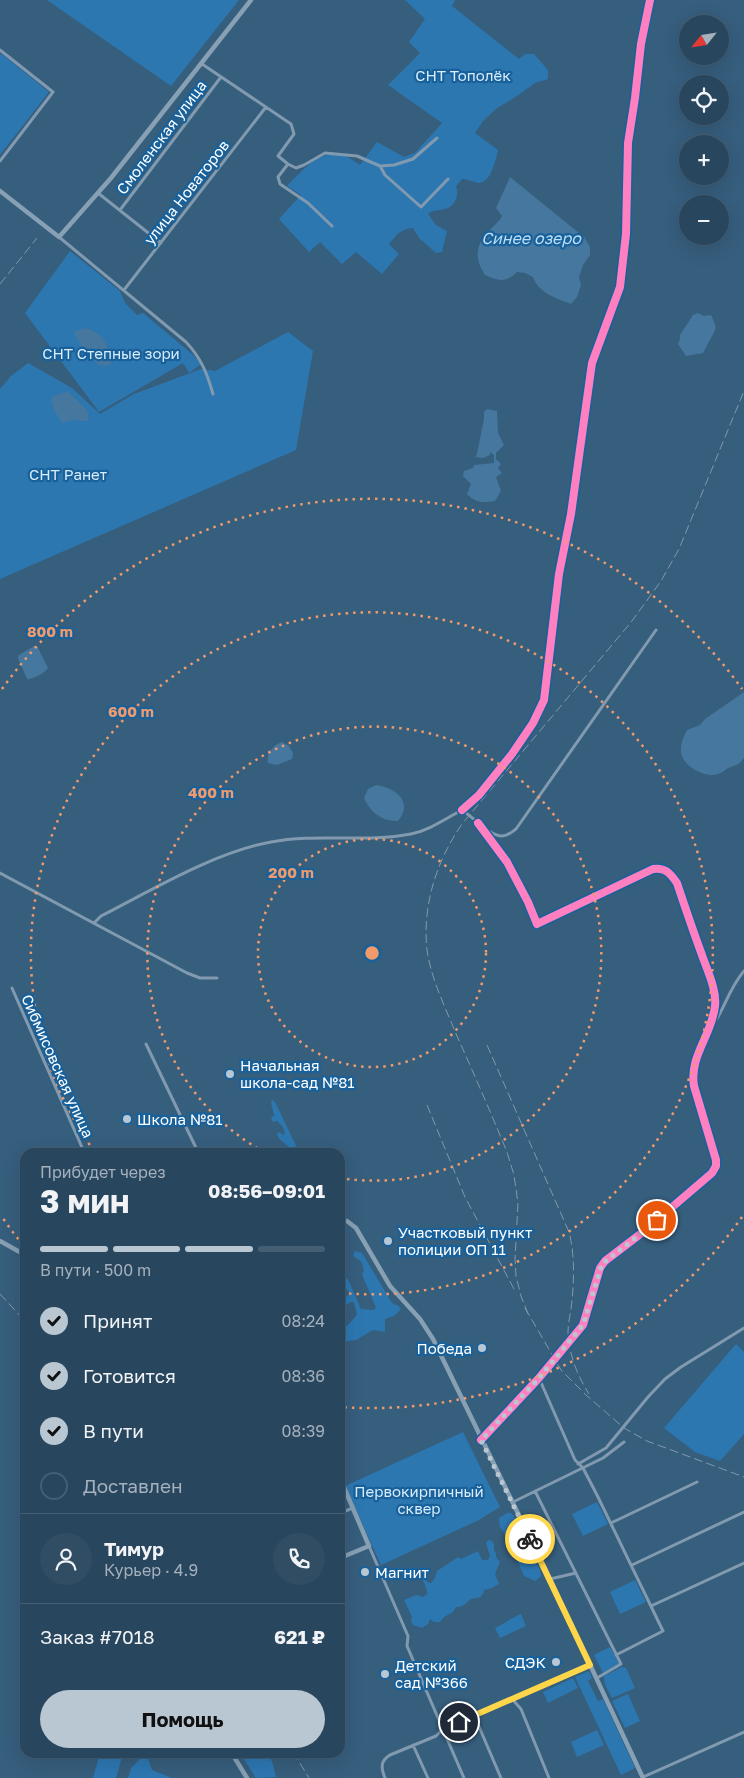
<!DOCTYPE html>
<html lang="ru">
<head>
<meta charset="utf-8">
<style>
	body { margin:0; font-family:"Golos Text",sans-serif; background:#304d64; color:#f1f3f6; height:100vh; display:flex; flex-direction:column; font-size:19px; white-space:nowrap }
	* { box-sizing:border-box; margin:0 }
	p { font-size:16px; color:#a5b1bc }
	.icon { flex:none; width:28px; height:28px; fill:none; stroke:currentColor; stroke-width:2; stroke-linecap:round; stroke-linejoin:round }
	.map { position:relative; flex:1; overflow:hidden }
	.side { position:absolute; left:20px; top:1148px; width:325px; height:610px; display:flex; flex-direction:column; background:#28465e; border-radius:15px; box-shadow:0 5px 20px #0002,0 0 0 1px #445e73 }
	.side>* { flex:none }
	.needle { width:32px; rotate:240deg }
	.buttons { position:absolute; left:679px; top:15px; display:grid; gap:10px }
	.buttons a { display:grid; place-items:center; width:50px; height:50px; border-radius:50%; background:#28465e; box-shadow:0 5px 20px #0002,0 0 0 1px #445e73; font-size:25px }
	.pin { position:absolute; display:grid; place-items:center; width:42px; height:42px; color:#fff; margin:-21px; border:2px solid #fff; border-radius:50%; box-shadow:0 1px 5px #0007 }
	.courier { position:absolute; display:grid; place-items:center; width:50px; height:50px; margin:-25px; border:4px solid #ffd54a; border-radius:50%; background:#fff; color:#222; box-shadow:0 1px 6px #0007 }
	.summary em { font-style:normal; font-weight:700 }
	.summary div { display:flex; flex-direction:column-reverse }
	.summary { display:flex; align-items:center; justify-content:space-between; height:85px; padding:0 20px }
	h1 { font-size:32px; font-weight:700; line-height:38px }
	.bar { display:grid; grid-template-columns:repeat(4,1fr); gap:8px 5px; align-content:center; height:60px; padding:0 20px }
	.bar i { height:6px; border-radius:4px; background:#445e73 }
	.bar .selected { background:#b9c7d2 }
	.bar p { grid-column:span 4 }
	.line { display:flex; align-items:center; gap:12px; padding:0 20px; border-top:1px solid #445e73 }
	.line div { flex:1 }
	.round { display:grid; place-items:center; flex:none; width:52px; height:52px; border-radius:26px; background:#304d64 }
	ol { padding:0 20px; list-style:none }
	li { display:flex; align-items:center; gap:15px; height:55px }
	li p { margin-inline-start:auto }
	li .icon { padding:5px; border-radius:50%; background:#b9c7d2; color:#111; stroke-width:4 }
	li:last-child { color:#a5b1bc }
	li i { width:28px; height:28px; border:2px solid #445e73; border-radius:50% }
	.action { display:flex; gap:10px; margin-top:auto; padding:10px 20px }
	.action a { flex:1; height:58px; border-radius:30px; background:#b9c7d2; color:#111; font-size:20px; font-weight:700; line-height:58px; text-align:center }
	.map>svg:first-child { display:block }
	.green { fill:#2d77b1 }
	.water { fill:#45779f }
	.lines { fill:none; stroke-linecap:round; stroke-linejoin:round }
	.street { stroke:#819aaf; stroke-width:3 }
	.secondary { stroke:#88a0b3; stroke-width:4.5 }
	.rail { stroke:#809aad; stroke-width:1; stroke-dasharray:9 4; stroke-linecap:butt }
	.cycleway-casing { stroke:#18619b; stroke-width:11 }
	.cycleway { stroke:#ff80c0; stroke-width:8 }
	.done { stroke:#b9c7d2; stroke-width:5; stroke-dasharray:0 9 }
	.route { stroke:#ffd54a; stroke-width:6 }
	.ring { fill:none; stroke:#f19b6d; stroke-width:2.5; stroke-dasharray:2.5 5 }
	.poi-dot { fill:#b9c7d2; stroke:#18619b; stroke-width:2 }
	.labels { text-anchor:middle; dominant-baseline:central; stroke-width:4.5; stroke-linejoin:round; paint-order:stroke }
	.park-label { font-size:15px; fill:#d7ecfc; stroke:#18619b }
	.street-label { font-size:15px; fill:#fff; stroke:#18619b }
	.poi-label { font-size:15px; fill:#fff; stroke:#18619b; text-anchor:start }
	.water-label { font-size:16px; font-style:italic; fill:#bcdef8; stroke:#18619b }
	.centre { fill:#f19b6d; stroke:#18619b; stroke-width:2.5 }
	.ring-label { font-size:15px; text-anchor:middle; font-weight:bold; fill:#f19b6d; stroke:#18619b; stroke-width:4.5; stroke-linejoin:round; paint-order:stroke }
</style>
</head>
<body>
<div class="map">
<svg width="744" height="1778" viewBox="0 0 744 1778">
	<rect width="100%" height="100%" fill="#365e7d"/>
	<path class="green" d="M47 0H239L171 86Z
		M405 0H455L452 6 519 59 525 54H534L548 70V79L535 83 517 96 497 108 483 121 475 133 498 150C496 159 491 184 478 183 473 182 468 179 462 179L456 186C459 194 456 204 448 208 441 211 433 209 428 214L436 225 447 231 442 252 436 253 419 238 413 228C401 229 397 234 389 244L399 254 382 274 356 252 342 264 320 242 309 252 279 219 301 195 287 186C309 163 329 140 360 165L377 142 404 157 415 153 442 123 388 85 420 53 409 42 425 19Z
		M0 54 3 55 49 92 0 155Z
		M70 251 120 291 125 303 137 315 143 313 192 354 201 364 189 373 183 363 99 412 25 313Z
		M288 332 313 351 296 450 0 579V389L11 376 28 363 72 388 100 414 134 394 201 369 215 371Z
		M272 1100 275 1102 299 1152H291C289 1144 281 1143 277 1135L278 1132 284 1135 285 1134 283 1127 277 1121 273 1122 271 1119 274 1115 271 1103Z
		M355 1251 362 1253 392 1303 399 1306 401 1309 394 1316 385 1319V1332L373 1330 356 1340 347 1341 341 1345 340 1326H347L357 1315 354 1302H351L344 1306 342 1304V1299L350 1294 344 1285V1278L348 1279 361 1309 374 1310 376 1308 362 1274 364 1271C362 1260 361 1261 353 1256Z
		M736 1344 744 1352V1434L720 1461 695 1452 664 1428Z
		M463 1432 500 1507 479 1520 381 1565 345 1486Z
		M597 1502 608 1524 583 1536 572 1514Z
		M507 1513H511L515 1517 540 1570 541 1576 535 1581 524 1576 508 1539 500 1527 499 1518Z
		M488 1540 492 1541 494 1545V1551L496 1553V1557L500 1562 495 1574 499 1584 492 1588 484 1590C482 1599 478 1597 472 1599 464 1602 467 1607 456 1607L453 1612 444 1617 440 1622H434L430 1619 428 1624 422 1628 413 1625 411 1621 412 1617 404 1600 416 1595 423 1597 427 1594C428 1588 422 1581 421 1575L422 1573 425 1574 427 1582 431 1583 435 1578 437 1571 458 1557 461 1559 478 1551 482 1560H488L490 1556 486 1543Z
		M635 1580 646 1602 620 1614 610 1592Z
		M521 1614 526 1626 500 1638 495 1628C504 1624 511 1618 521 1614Z
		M610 1647 619 1664 603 1673 594 1655Z
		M622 1667 626 1668 635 1688 612 1698 605 1685 604 1676Z
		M589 1671 592 1678 588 1681 598 1701 603 1699 635 1768 621 1775 575 1677Z
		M573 1678 578 1688 548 1703 543 1692Z
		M628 1694 640 1721 625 1728 612 1701Z
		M597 1730 604 1745 577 1757 571 1742Z
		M100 1753H123L116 1778H93Z
		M146 1753 152 1770 172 1778H128L131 1768Z
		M240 1753H268L273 1764 276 1777 256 1778Z"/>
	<path class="water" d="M510 177 584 237 590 247V255L583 265 579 277 581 285 577 297 571 304C558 299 538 293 533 277L525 273 517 272C506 283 498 281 485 275 474 258 475 246 489 231 493 226 499 222 502 216L496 208Z
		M698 313 704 316 711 315C717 328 717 327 711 338 708 343 706 348 703 353L686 356 678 344 680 339V335L693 315Z
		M85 328C103 332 110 347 112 363L109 365 100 366 85 353 74 333 76 331Z
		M68 391 87 410 89 418 86 421H80L76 419 62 423 54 410 51 398C57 394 62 394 68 391Z
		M487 409 497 411 498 433 504 445 496 453V459L501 464 498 468 502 473 496 477 501 491 495 501C484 503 475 503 467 494L471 484 463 476 464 471 473 468 474 465 494 463V455L490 452V455L483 458 475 457 477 454 484 419V412Z
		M34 646H37L48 668C45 673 34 679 27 679L18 658 19 655Z
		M744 692V758C739 765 736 765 728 768 725 770 722 773 718 774 706 778 686 768 682 756 679 748 683 737 687 730L700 725 705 719Z
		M282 742 289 746 293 753 292 759 277 765 268 763C266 754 273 745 282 742Z
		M376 785C396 788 414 802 398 821 382 822 370 812 364 798L368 789Z"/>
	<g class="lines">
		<path class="street" d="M0 50 53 92 0 161
			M202 64 291 124 294 134 278 156 288 164 296 168 304 165 325 153 357 156 380 166 394 165 413 159 437 138
			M288 164 278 177 280 184 308 203 332 226
			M380 166 385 175 421 207 448 179
			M98 193 161 243
			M120 210 221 77
			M59 237 186 342C201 358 207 373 213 394
			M124 290 266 107
			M462 810 479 795 512 754 533 723 544 700 559 574 571 514 592 363 620 287 626 234 628 143 635 98 641 44 650 0
			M478 823 507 862 528 902 537 924 653 869C665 867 670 873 677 883 685 907 693 931 702 955 707 970 717 990 715 1006 712 1035 689 1056 694 1086L716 1160V1166L712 1173 643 1232 605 1261 600 1268 583 1325 539 1378 481 1439
			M0 873 187 973 200 978H217
			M94 923 101 916C152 890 215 852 271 842 317 833 364 843 411 834 430 830 445 819 462 810 473 817 490 836 502 836 508 836 512 832 516 829L656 630
			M12 988 84 1152
			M708 1032C724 1013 727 991 744 971
			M146 1044 198 1152
			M539 1378 575 1460 583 1468 597 1495 663 1631 616 1655
			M578 1464 606 1448 648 1397 665 1379 681 1367 744 1328
			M535 1491 621 1664 597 1678
			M513 1502 603 1458 624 1442
			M340 1513 353 1508
			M611 1523 697 1482
			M369 1546 408 1636 407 1646 464 1778
			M632 1565 744 1512
			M550 1579 576 1573
			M651 1606 744 1563
			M512 1699 521 1709 549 1778
			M474 1715 501 1778
			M413 1745 428 1778
			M643 1777 744 1732
			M385 1778C381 1768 380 1761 390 1755L436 1736 443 1729 590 1665"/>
		<path class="secondary" d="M0 191 59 237 111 178 251 0
			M340 1221H347L356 1228 390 1286 420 1319 433 1339 549 1577 643 1778
			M0 1241 25 1255
			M340 1478 369 1546 340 1558
			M231 1752 247 1778"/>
		<path class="rail" d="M0 284 37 238
			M487 1045 569 1232C575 1255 574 1278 572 1301 571 1312 568 1322 568 1332 569 1355 577 1375 589 1394
			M427 1105 465 1197 515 1291
			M0 1294 25 1321
			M525 1308 561 1370 586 1395 624 1428 647 1441 744 1477
			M528 1314 521 1296 516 1276 515 1259 518 1203 514 1175 507 1152C491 1113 474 1074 457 1036 446 1009 431 979 427 950 422 905 437 860 462 824L632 621 661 581 679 549 744 391
			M293 1752 309 1778"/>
		<defs>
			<path id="cycleway" d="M462 810 479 795 512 754 533 723 544 700 559 574 571 514 592 363 620 287 626 234 628 143 635 98 641 44 650 0
				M478 823 507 862 528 902 537 924 653 869C665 867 670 873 677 883 685 907 693 931 702 955 707 970 717 990 715 1006 712 1035 689 1056 694 1086L716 1160V1166L712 1173 643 1232 605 1261 600 1268 583 1325 539 1378 481 1440"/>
		</defs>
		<use href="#cycleway" class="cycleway-casing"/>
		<use href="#cycleway" class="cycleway"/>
	</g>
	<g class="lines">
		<path class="done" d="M530 1539 481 1440 539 1378 583 1325 602 1264 643 1232 657 1220"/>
		<path class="route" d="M459 1722 590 1665 530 1539"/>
	</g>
	<g class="ring">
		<circle cx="372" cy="953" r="114"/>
		<path d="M264 1152A227 227 0 1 1 340 1178"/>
		<path d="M94 1151A341 341 0 1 1 342 1293"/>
		<path d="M742 1217A455 455 0 0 1 340 1407M23 1245A455 455 0 0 1 2 1217M2 689A455 455 0 0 1 742 689"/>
	</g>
	<g class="poi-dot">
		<circle cx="230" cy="1074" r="5"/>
		<circle cx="127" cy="1119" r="5"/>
		<circle cx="388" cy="1241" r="5"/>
		<circle cx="482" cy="1348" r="5"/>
		<circle cx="365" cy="1572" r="5"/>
		<circle cx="556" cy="1662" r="5"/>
		<circle cx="385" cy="1674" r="5"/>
	</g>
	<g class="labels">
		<g class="park-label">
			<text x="463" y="75">СНТ Тополёк</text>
			<text x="111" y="353">СНТ Степные зори</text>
			<text x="68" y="474">СНТ Ранет</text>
			<text x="419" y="1491">Первокирпичный<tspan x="419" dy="17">сквер</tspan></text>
		</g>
		<g class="street-label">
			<text transform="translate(161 137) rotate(-53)">Смоленская улица</text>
			<text transform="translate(186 192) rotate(-52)">улица Новаторов</text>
			<text transform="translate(58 1066) rotate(66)">Сибмисовская улица</text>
		</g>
		<g class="poi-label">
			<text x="240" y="1065">Начальная<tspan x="240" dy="17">школа-сад №81</tspan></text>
			<text x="137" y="1119">Школа №81</text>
			<text x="398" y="1232">Участковый пункт<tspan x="398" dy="17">полиции ОП 11</tspan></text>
			<text x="472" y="1348" text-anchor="end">Победа</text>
			<text x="375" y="1572">Магнит</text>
			<text x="546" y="1662" text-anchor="end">СДЭК</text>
			<text x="395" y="1665">Детский<tspan x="395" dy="17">сад №366</tspan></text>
		</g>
		<g class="water-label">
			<text x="531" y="238">Синее озеро</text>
		</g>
	</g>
	<circle cx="372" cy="953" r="8" class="centre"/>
	<g class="ring-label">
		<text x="50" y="637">800 m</text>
		<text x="131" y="717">600 m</text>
		<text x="211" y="798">400 m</text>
		<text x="291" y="878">200 m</text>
	</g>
</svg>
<div class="buttons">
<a><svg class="needle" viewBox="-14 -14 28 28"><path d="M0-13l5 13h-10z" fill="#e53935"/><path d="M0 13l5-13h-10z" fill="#a5b1bc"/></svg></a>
<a><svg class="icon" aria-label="locate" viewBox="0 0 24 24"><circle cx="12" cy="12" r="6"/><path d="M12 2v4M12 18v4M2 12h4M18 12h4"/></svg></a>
<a>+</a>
<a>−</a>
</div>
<div class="pin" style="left:657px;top:1220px;background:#ea580c"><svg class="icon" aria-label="bag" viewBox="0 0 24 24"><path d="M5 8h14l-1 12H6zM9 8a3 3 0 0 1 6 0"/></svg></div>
<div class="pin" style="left:459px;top:1722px;background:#1f2937"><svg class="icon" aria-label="home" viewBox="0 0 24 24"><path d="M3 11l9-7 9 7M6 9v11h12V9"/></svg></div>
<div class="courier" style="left:530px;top:1539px"><svg class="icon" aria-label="bike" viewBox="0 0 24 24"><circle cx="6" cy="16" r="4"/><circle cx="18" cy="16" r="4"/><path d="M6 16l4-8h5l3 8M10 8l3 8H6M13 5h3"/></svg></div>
<section class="side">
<div class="summary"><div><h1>3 мин</h1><p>Прибудет через</p></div><em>08:56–09:01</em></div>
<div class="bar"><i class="selected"></i><i class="selected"></i><i class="selected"></i><i></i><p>В пути · 500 m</p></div>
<ol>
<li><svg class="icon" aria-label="check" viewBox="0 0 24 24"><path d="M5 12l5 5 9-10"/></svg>Принят<p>08:24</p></li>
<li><svg class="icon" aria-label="check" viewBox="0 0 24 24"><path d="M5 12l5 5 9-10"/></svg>Готовится<p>08:36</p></li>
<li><svg class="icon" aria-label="check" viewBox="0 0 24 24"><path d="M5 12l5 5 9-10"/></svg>В пути<p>08:39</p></li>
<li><i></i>Доставлен</li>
</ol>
<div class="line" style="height:90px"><a class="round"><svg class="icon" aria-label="person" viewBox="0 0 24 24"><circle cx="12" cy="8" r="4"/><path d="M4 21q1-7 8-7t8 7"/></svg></a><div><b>Тимур</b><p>Курьер · 4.9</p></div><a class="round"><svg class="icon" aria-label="phone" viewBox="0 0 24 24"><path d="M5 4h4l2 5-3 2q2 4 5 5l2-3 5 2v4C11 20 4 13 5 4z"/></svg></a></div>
<div class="line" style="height:65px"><div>Заказ #7018</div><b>621 ₽</b></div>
<div class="action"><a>Помощь</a></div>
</section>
</div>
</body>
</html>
